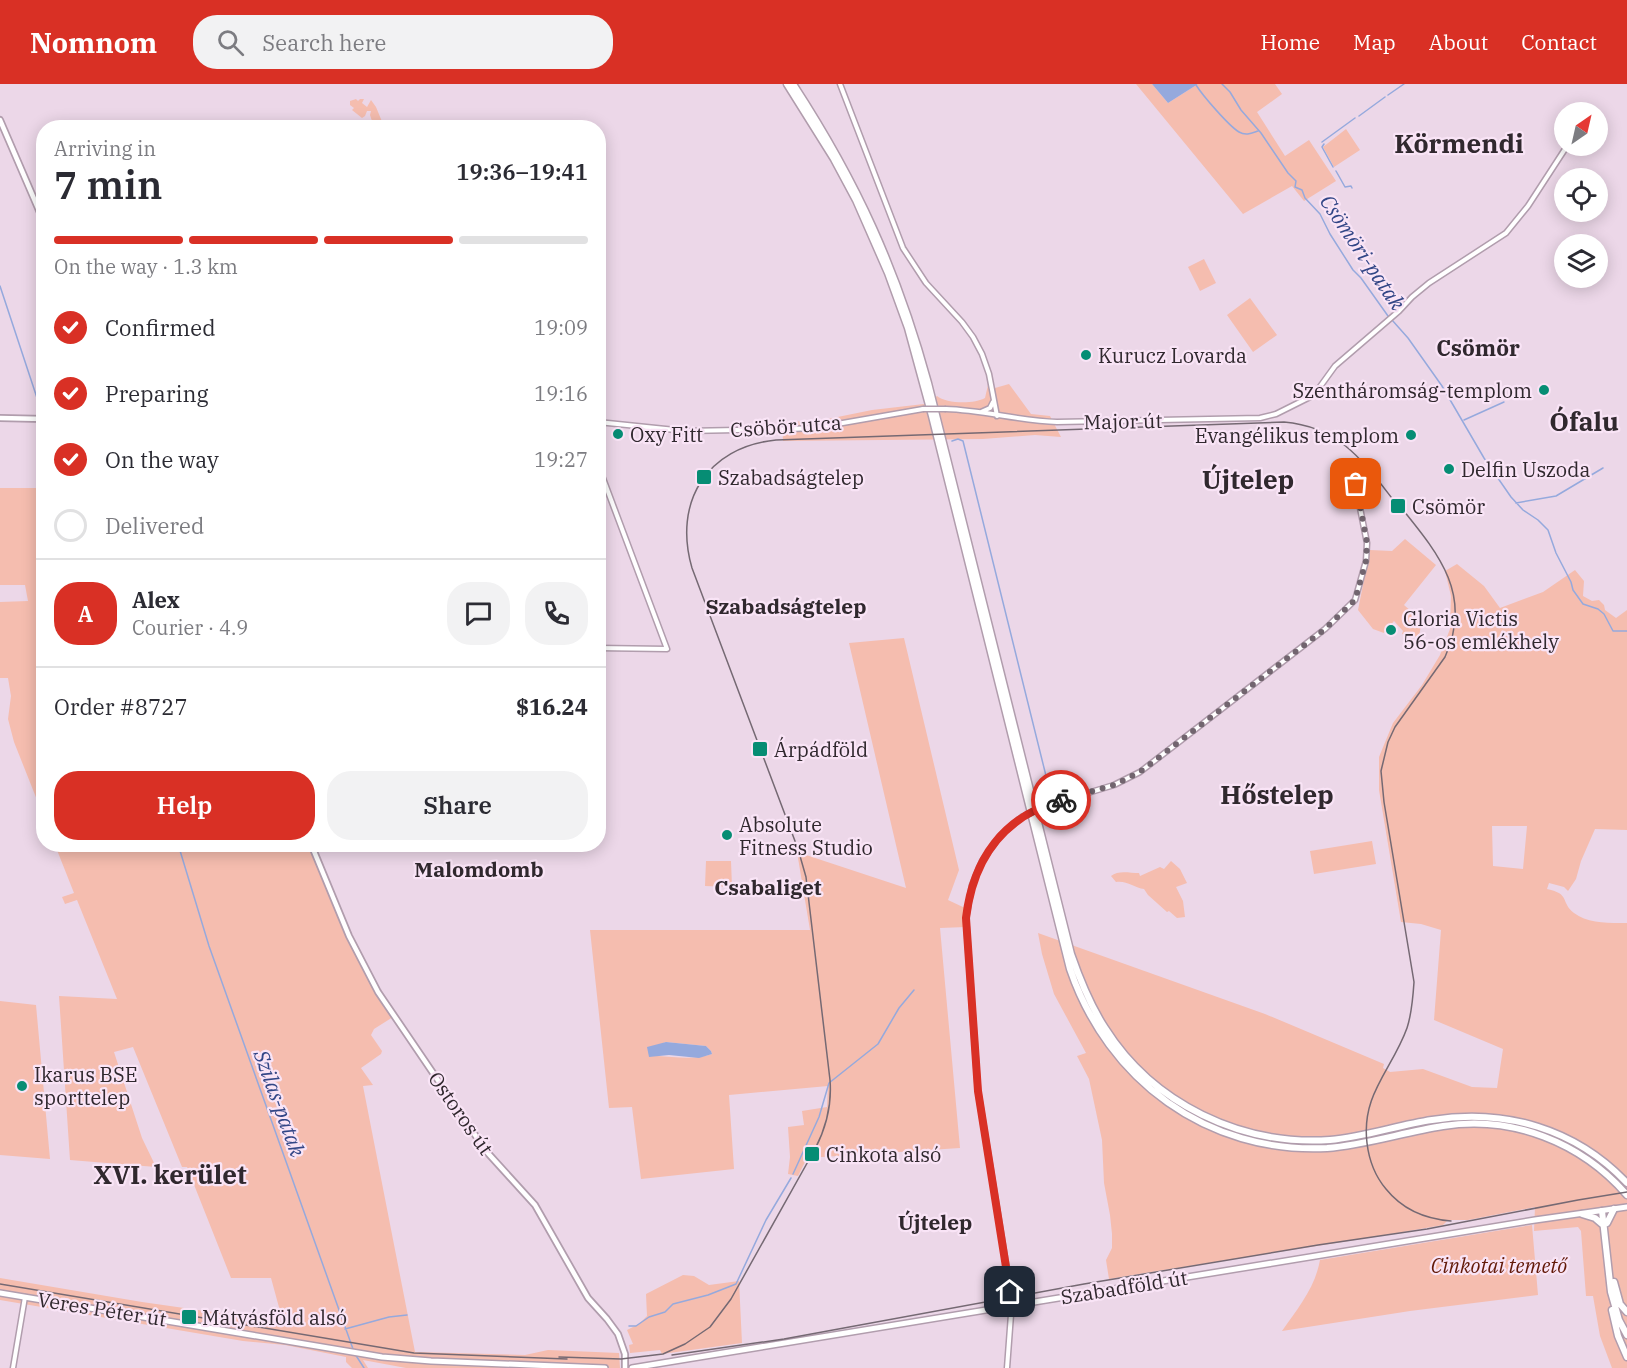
<!DOCTYPE html>
<html lang="en">
<head>
<meta charset="utf-8">
<style>
	body { margin:0; font-family:"IBM Plex Serif",serif; background:#f2f2f3; color:#2b2b33; height:100vh; display:flex; flex-direction:column; font-size:22px; white-space:nowrap }
	* { box-sizing:border-box; margin:0 }
	p { font-size:20px; color:#7c7c81 }
	.icon { flex:none; width:33px; height:33px; fill:none; stroke:currentColor; stroke-width:2; stroke-linecap:round; stroke-linejoin:round }
	.map { position:relative; flex:1; overflow:hidden }
	.sheet { position:absolute; left:36px; top:36px; width:570px; height:732px; display:flex; flex-direction:column; background:#fff; border-radius:24px; box-shadow:0 3px 15px #0003 }
	.sheet>* { flex:none }
	.needle { width:39px; rotate:34deg }
	.buttons { position:absolute; left:1554px; top:18px; display:grid; gap:12px }
	.buttons a { display:grid; place-items:center; width:54px; height:54px; border-radius:50%; background:#fff; box-shadow:0 3px 15px #0003; font-size:30px }
	.pin { position:absolute; display:grid; place-items:center; width:51px; height:51px; color:#fff; margin:-26px; border-radius:12px; box-shadow:0 3px 9px #0006 }
	.courier { position:absolute; display:grid; place-items:center; width:60px; height:60px; margin:-30px; border:4px solid #d93025; border-radius:50%; background:#fff; color:#222; box-shadow:0 2px 8px #0007 }
	.head em { font-style:normal; font-weight:600 }
	.head div { display:flex; flex-direction:column-reverse }
	.head { display:flex; align-items:center; justify-content:space-between; height:102px; padding:0 18px }
	h1 { font-size:39px; font-weight:600; line-height:45px }
	.bar { display:grid; grid-template-columns:repeat(4,1fr); gap:9px 6px; align-content:center; height:72px; padding:0 18px }
	.bar i { height:8px; border-radius:4px; background:#e1e1e2 }
	.bar .selected { background:#d93025 }
	.bar p { grid-column:span 4 }
	.line { display:flex; align-items:center; gap:15px; padding:0 18px; border-top:2px solid #e1e1e2 }
	.line div { flex:1 }
	.round { display:grid; place-items:center; flex:none; width:63px; height:63px; border-radius:24px; background:#f2f2f3 }
	ol { padding:0 18px; list-style:none }
	li { display:flex; align-items:center; gap:18px; height:66px }
	li p { margin-inline-start:auto }
	li .icon { padding:6px; border-radius:50%; background:#d93025; color:#fff; stroke-width:4 }
	li:last-child { color:#7c7c81 }
	li i { width:33px; height:33px; border:3px solid #e1e1e2; border-radius:50% }
	.button { display:flex; gap:12px; margin-top:auto; padding:12px 18px }
	.button a { flex:1; height:69px; border-radius:24px; background:#d93025; color:#fff; font-size:24px; font-weight:600; line-height:69px; text-align:center }
	.button a+a { background:#f2f2f3; color:#2b2b33 }
	header { display:flex; align-items:center; gap:36px; box-sizing:border-box; height:84px; padding:0 30px; background:#d93025; color:#fff }
	header strong { font-size:28px }
	nav { display:flex; gap:33px; margin-inline-start:auto; font-size:21px }
	.search { width:420px; height:54px; background:#f2f2f3; display:flex; align-items:center; gap:15px; box-sizing:border-box; padding:0 21px; border-radius:24px; color:#7c7c81; font-size:22px }
	.map>svg:first-child { display:block }
	.green { fill:#f5bdaf; fill-rule:evenodd }
	.water { fill:#95a9dd }
	.lines { fill:none; stroke-linecap:round; stroke-linejoin:round }
	.stream { stroke:#95a9dd; stroke-width:1.5 }
	.tertiary-casing { stroke:#b19dad; stroke-width:7 }
	.secondary-casing { stroke:#b19dad; stroke-width:8 }
	.primary-casing { stroke:#b19dad; stroke-width:8 }
	.trunk-casing { stroke:#b19dad; stroke-width:9 }
	.tertiary { stroke:#fff; stroke-width:4 }
	.secondary { stroke:#fff; stroke-width:4.5 }
	.primary { stroke:#fff; stroke-width:5 }
	.trunk { stroke:#fff; stroke-width:6 }
	.tram { stroke:#756973; stroke-width:1.5 }
	.tertiary-bridge-casing { stroke:#b19dad; stroke-width:7; stroke-linecap:butt }
	.tertiary-bridge { stroke:#fff; stroke-width:4 }
	.done { stroke:#72656f; stroke-width:6; stroke-dasharray:0 10.8 }
	.route { stroke:#d93025; stroke-width:8 }
	.poi-dot { fill:#068d74; stroke:#f9e4f6; stroke-width:2 }
	.labels { text-anchor:middle; dominant-baseline:central; stroke-width:4.5; stroke-linejoin:round; paint-order:stroke }
	.poi-label { font-size:20px; fill:#30282e; stroke:#f9e4f6; text-anchor:start }
	.street-label { font-size:20px; fill:#30282e; stroke:#f9e4f6 }
	.park-label { font-size:20px; font-style:italic; fill:#631908; stroke:#f9e4f6 }
	.water-label { font-size:21px; font-style:italic; fill:#324686; stroke:#f9e4f6 }
	.neighbourhood-label { font-size:21px; font-weight:bold; fill:#30282e; stroke:#f9e4f6 }
	.quarter-label { font-size:22px; font-weight:bold; fill:#30282e; stroke:#f9e4f6 }
	.district-label { font-size:26px; font-weight:bold; fill:#30282e; stroke:#f9e4f6 }
</style>
</head>
<body>
<header>
<strong>Nomnom</strong>
<div class="search"><svg class="icon" aria-label="search" viewBox="0 0 24 24"><circle cx="10" cy="10" r="6"/><path d="M15 15l6 6"/></svg>Search here</div>
<nav><a>Home</a><a>Map</a><a>About</a><a>Contact</a></nav>
</header>
<div class="map">
<svg width="1627" height="1284" viewBox="0 0 1627 1284">
	<rect width="100%" height="100%" fill="#ecd7e8"/>
	<path class="green" d="M1136 0H1152L1168 19 1198 0H1275L1282 10 1257 28 1285 72 1309 56 1336 97 1304 117 1292 102 1243 130Z
		M356 15 358 17 360 15H364L362 19 367 23 371 16 376 23 383 40H379V43H374L370 31 371 27H367L365 32 362 34 352 26 354 24 350 21V17Z
		M1346 45 1360 66 1334 83 1323 63Z
		M1204 175 1216 199 1200 207 1188 183Z
		M1250 214 1277 251 1253 268 1227 231Z
		M1009 300 1031 330 1050 332 1061 353 1035 351 983 355 783 357 782 338 818 337 872 326 924 320 937 312C946 320 975 320 985 314L988 301 995 304Z
		M0 404H43V731L14 658 8 635 11 612 8 594H0V518L28 517 25 501H0Z
		M1405 455 1436 481 1404 521 1412 528 1413 533 1422 535 1419 553 1402 550 1403 547 1394 537 1384 549 1373 545 1358 526 1370 466 1392 467Z
		M1457 480 1484 502 1500 524 1543 508 1575 486 1584 497 1583 512 1592 517 1599 516 1604 521 1605 526 1616 534 1627 526V746L1595 745 1581 777 1576 795 1568 807 1564 803 1549 799 1547 805C1571 810 1560 818 1574 829 1588 840 1611 839 1627 839V1284H1612L1600 1252 1593 1212H1586L1581 1147 1578 1143 1534 1147 1535 1123 1468 1136H1448L1443 1141C1332 1161 1220 1176 1109 1195L1106 1176 1112 1164V1150L1110 1131 1104 1099 1102 1056 1089 995 1077 972 1086 969 1054 910 1042 870 1038 849 1265 930 1384 980 1383 984 1390 988 1423 985 1472 1003 1497 1004 1503 965 1434 936 1441 846 1421 840 1401 838 1379 706V673L1393 639 1422 601 1440 571 1450 545 1451 512 1445 487ZM1492 742H1527L1523 785 1493 782Z
		M904 554 959 786 948 816 965 824 966 843 940 844 960 1064 807 1074 798 1092 788 1090 790 1073 788 1043 804 1041 802 1027 827 1023 828 1002 729 1011 734 1085 641 1095 632 1023 609 1024 590 846H810L797 768 906 804 849 559ZM666 958 706 962 711 967 712 970C696 976 674 973 658 972V961Z
		M1372 757 1376 780 1314 790 1310 767Z
		M55 761H309L348 852 393 933 374 945 371 951 382 967 381 970 361 984 373 1001 363 1002 415 1268 525 1271 548 1266 619 1269 620 1284H406L363 1276 368 1284H352L346 1278V1273L285 1261 243 1257 0 1216V1194L142 1218 283 1238 271 1194H231L187 1083H182L133 963 114 968 142 1054 156 1083 70 1076 59 912 117 915 77 816 65 820 62 813 74 809Z
		M706 777H731L732 803 705 802Z
		M1171 777 1180 785 1187 799 1176 803 1183 817 1185 833 1177 834 1169 827 1167 828 1148 811 1144 805C1135 804 1126 796 1116 798L1111 792C1118 786 1129 789 1139 789L1140 792 1160 783 1164 785Z
		M0 917 36 921 50 1075 0 1071Z
		M1532 1141 1538 1211 1410 1227 1282 1247C1298 1224 1315 1204 1320 1176Z
		M683 1191 694 1192 709 1201 739 1197 742 1259 662 1270 660 1266 630 1269 629 1261 633 1260 627 1246 639 1240 647 1232 646 1210Z"/>
	<path class="water" d="M1152 0H1198L1168 19Z
		M666 958 706 962 711 967 712 970 699 974 669 971 649 973 647 963Z"/>
	<g class="lines">
		<path class="stream" d="M1222 0 1230 8 1241 26 1261 49 1288 89 1296 97 1295 103 1302 106 1305 114 1320 130 1330 150 1353 186 1361 194 1388 232
			M1196 1C1203 12 1229 42 1239 48 1246 52 1252 49 1258 47
			M1388 11 1404 0
			M1359 32 1385 13
			M1322 58 1355 34
			M1324 60 1322 63 1333 83
			M1336 87 1345 103 1351 102 1352 104
			M0 202 43 332
			M1415 208 1421 203
			M1392 236 1408 254 1442 302 1484 374 1511 413 1523 426 1538 436 1548 446 1556 469 1571 498 1573 506 1583 520 1598 525 1604 530 1613 547H1627
			M1335 279 1392 230
			M1273 329 1282 325
			M1249 332H1263
			M1464 336 1504 318
			M952 357 958 355 963 357 1051 712 1036 714
			M1516 419 1556 412 1603 384
			M178 760 209 862 353 1265
			M793 1090 819 1033 829 999 878 960 899 924 914 906
			M629 1242H636L649 1233 665 1228 673 1220 708 1211 736 1200 766 1136 791 1094
			M345 1245 389 1233 407 1231
			M355 1270 364 1284"/>
		<defs>
			<path id="tertiary" d="M840 0 903 164 926 199 962 238 973 253 982 270 989 290 997 332
				M946 325C983 326 1020 337 1057 338L1260 334 1276 330 1314 311 1335 282 1399 227 1412 213 1429 199 1506 149 1528 122 1567 62
				M981 328 990 324 993 318
				M598 338 685 347 790 345 814 344 923 325
				M598 381 667 565 598 564
				M1045 722 1114 701 1140 688 1325 545 1355 516 1366 477 1367 459 1356 404V394
				M13 1284 25 1213
				M1007 1284 1012 1217 978 1007 966 834 972 801 982 777 1001 751 1022 733"/>
			<path id="secondary" d="M0 36 44 138
				M0 334 44 335
				M311 760 349 852 378 908 486 1067 535 1121 588 1214 607 1235 618 1250 625 1270V1284"/>
			<path id="primary" d="M0 1209 382 1273 431 1277 605 1284
				M632 1284 1535 1136 1627 1123"/>
			<path id="trunk" d="M787 0 834 75 856 116 888 189 908 244 932 332 1070 885C1108 996 1207 1070 1327 1064 1366 1061 1404 1048 1443 1042 1512 1031 1581 1058 1627 1111
				M793 0C857 98 897 186 928 299L1071 870C1080 896 1090 921 1105 944 1153 1020 1241 1062 1330 1056 1365 1053 1398 1041 1432 1036 1505 1024 1576 1045 1627 1099
				M1602 1127 1611 1208 1619 1236 1627 1251
				M1582 1130 1595 1134 1602 1140
				M1607 1139 1614 1125
				M1614 1198 1620 1220 1627 1228
				M1612 1226 1618 1252 1627 1273"/>
		</defs>
		<use href="#tertiary" class="tertiary-casing"/>
		<use href="#secondary" class="secondary-casing"/>
		<use href="#primary" class="primary-casing"/>
		<use href="#trunk" class="trunk-casing"/>
		<use href="#tertiary" class="tertiary"/>
		<use href="#secondary" class="secondary"/>
		<use href="#primary" class="primary"/>
		<use href="#trunk" class="trunk"/>
		<path class="tram" d="M1399 421C1437 468 1474 510 1445 573L1395 643 1388 658 1381 687 1384 718 1414 898C1413 913 1412 929 1407 944 1392 986 1361 1010 1367 1059 1369 1076 1375 1092 1386 1105 1402 1125 1426 1135 1451 1137
			M0 1200 414 1269 567 1275
			M672 1271 784 1255 1084 1200 1318 1161 1427 1145 1578 1116 1627 1108
			M559 1273 621 1275 663 1270 685 1260 710 1243 731 1215 815 1065C827 1042 832 1021 830 996L806 793 798 765 692 484C673 419 706 363 776 356L1284 338C1342 343 1365 380 1398 422"/>
		<defs>
			<path id="tertiary-bridge" d="M923 325H946
				M1022 733 1045 722"/>
		</defs>
		<use href="#tertiary-bridge" class="tertiary-bridge-casing"/>
		<use href="#tertiary-bridge" class="tertiary-bridge"/>
	</g>
	<g class="lines">
		<path class="done" d="M1061 716 1114 701 1140 688 1325 545 1355 516 1366 477 1367 459 1356 400"/>
		<path class="route" d="M1010 1208 978 1007 966 834C973 775 1003 733 1061 716"/>
	</g>
	<g class="poi-dot">
		<circle cx="1086" cy="271" r="6"/>
		<circle cx="1544" cy="306" r="6"/>
		<circle cx="618" cy="350" r="6"/>
		<circle cx="1411" cy="351" r="6"/>
		<circle cx="1449" cy="385" r="6"/>
		<rect x="696" y="385" width="16" height="16" rx="3"/>
		<rect x="1390" y="414" width="16" height="16" rx="3"/>
		<circle cx="1391" cy="546" r="6"/>
		<rect x="752" y="657" width="16" height="16" rx="3"/>
		<circle cx="727" cy="751" r="6"/>
		<circle cx="22" cy="1002" r="6"/>
		<rect x="804" y="1062" width="16" height="16" rx="3"/>
		<rect x="181" y="1225" width="16" height="16" rx="3"/>
	</g>
	<g class="labels">
		<g class="poi-label">
			<text x="1098" y="271">Kurucz Lovarda</text>
			<text x="1532" y="306" text-anchor="end">Szentháromság-templom</text>
			<text x="630" y="350">Oxy Fitt</text>
			<text x="1399" y="351" text-anchor="end">Evangélikus templom</text>
			<text x="1461" y="385">Delfin Uszoda</text>
			<text x="718" y="393">Szabadságtelep</text>
			<text x="1412" y="422">Csömör</text>
			<text x="1403" y="534">Gloria Victis<tspan x="1403" dy="23">56-os emlékhely</tspan></text>
			<text x="774" y="665">Árpádföld</text>
			<text x="739" y="740">Absolute<tspan x="739" dy="23">Fitness Studio</tspan></text>
			<text x="34" y="990">Ikarus BSE<tspan x="34" dy="23">sporttelep</tspan></text>
			<text x="826" y="1070">Cinkota alsó</text>
			<text x="202" y="1233">Mátyásföld alsó</text>
		</g>
		<g class="street-label">
			<text transform="translate(1123 337) rotate(-1)">Major út</text>
			<text transform="translate(786 342) rotate(-4)">Csöbör utca</text>
			<text transform="translate(461 1029) rotate(55)">Ostoros út</text>
			<text transform="translate(1124 1203) rotate(-9)">Szabadföld út</text>
			<text transform="translate(102 1225) rotate(9)">Veres Péter út</text>
		</g>
		<g class="park-label">
			<text x="1499" y="1181">Cinkotai temető</text>
		</g>
		<g class="water-label">
			<text transform="translate(1363 168) rotate(56)">Csömöri-patak</text>
			<text transform="translate(280 1019) rotate(70)">Szilas-patak</text>
		</g>
		<g class="neighbourhood-label">
			<text x="786" y="522">Szabadságtelep</text>
			<text x="479" y="785">Malomdomb</text>
			<text x="768" y="803">Csabaliget</text>
			<text x="935" y="1138">Újtelep</text>
		</g>
		<g class="quarter-label">
			<text x="1478" y="263">Csömör</text>
		</g>
		<g class="district-label">
			<text x="1459" y="59">Körmendi</text>
			<text x="1584" y="337">Ófalu</text>
			<text x="1248" y="395">Újtelep</text>
			<text x="1277" y="710">Hőstelep</text>
			<text x="170" y="1090">XVI. kerület</text>
		</g>
	</g>
</svg>
<div class="buttons">
<a><svg class="needle" viewBox="-14 -14 28 28"><path d="M0-13l5 13h-10z" fill="#e53935"/><path d="M0 13l5-13h-10z" fill="#7c7c81"/></svg></a>
<a><svg class="icon" aria-label="locate" viewBox="0 0 24 24"><circle cx="12" cy="12" r="6"/><path d="M12 2v4M12 18v4M2 12h4M18 12h4"/></svg></a>
<a><svg class="icon" aria-label="layers" viewBox="0 0 24 24"><path d="M12 4l9 5-9 5-9-5zM3 14l9 5 9-5"/></svg></a>
</div>
<div class="pin" style="left:1356px;top:400px;background:#ea580c"><svg class="icon" aria-label="bag" viewBox="0 0 24 24"><path d="M5 8h14l-1 12H6zM9 8a3 3 0 0 1 6 0"/></svg></div>
<div class="pin" style="left:1010px;top:1208px;background:#1f2937"><svg class="icon" aria-label="home" viewBox="0 0 24 24"><path d="M3 11l9-7 9 7M6 9v11h12V9"/></svg></div>
<div class="courier" style="left:1061px;top:716px"><svg class="icon" aria-label="bike" viewBox="0 0 24 24"><circle cx="6" cy="16" r="4"/><circle cx="18" cy="16" r="4"/><path d="M6 16l4-8h5l3 8M10 8l3 8H6M13 5h3"/></svg></div>
<section class="sheet">
<div class="head"><div><h1>7 min</h1><p>Arriving in</p></div><em>19:36–19:41</em></div>
<div class="bar"><i class="selected"></i><i class="selected"></i><i class="selected"></i><i></i><p>On the way · 1.3 km</p></div>
<ol>
<li><svg class="icon" aria-label="check" viewBox="0 0 24 24"><path d="M5 12l5 5 9-10"/></svg>Confirmed<p>19:09</p></li>
<li><svg class="icon" aria-label="check" viewBox="0 0 24 24"><path d="M5 12l5 5 9-10"/></svg>Preparing<p>19:16</p></li>
<li><svg class="icon" aria-label="check" viewBox="0 0 24 24"><path d="M5 12l5 5 9-10"/></svg>On the way<p>19:27</p></li>
<li><i></i>Delivered</li>
</ol>
<div class="line" style="height:108px"><b class="round" style="background:#d93025;color:#fff">A</b><div><b>Alex</b><p>Courier · 4.9</p></div><a class="round"><svg class="icon" aria-label="chat" viewBox="0 0 24 24"><path d="M4 5h16v11H9l-5 4z"/></svg></a><a class="round"><svg class="icon" aria-label="phone" viewBox="0 0 24 24"><path d="M5 4h4l2 5-3 2q2 4 5 5l2-3 5 2v4C11 20 4 13 5 4z"/></svg></a></div>
<div class="line" style="height:78px"><div>Order #8727</div><b>$16.24</b></div>
<div class="button"><a>Help</a><a>Share</a></div>
</section>
</div>
</body>
</html>
